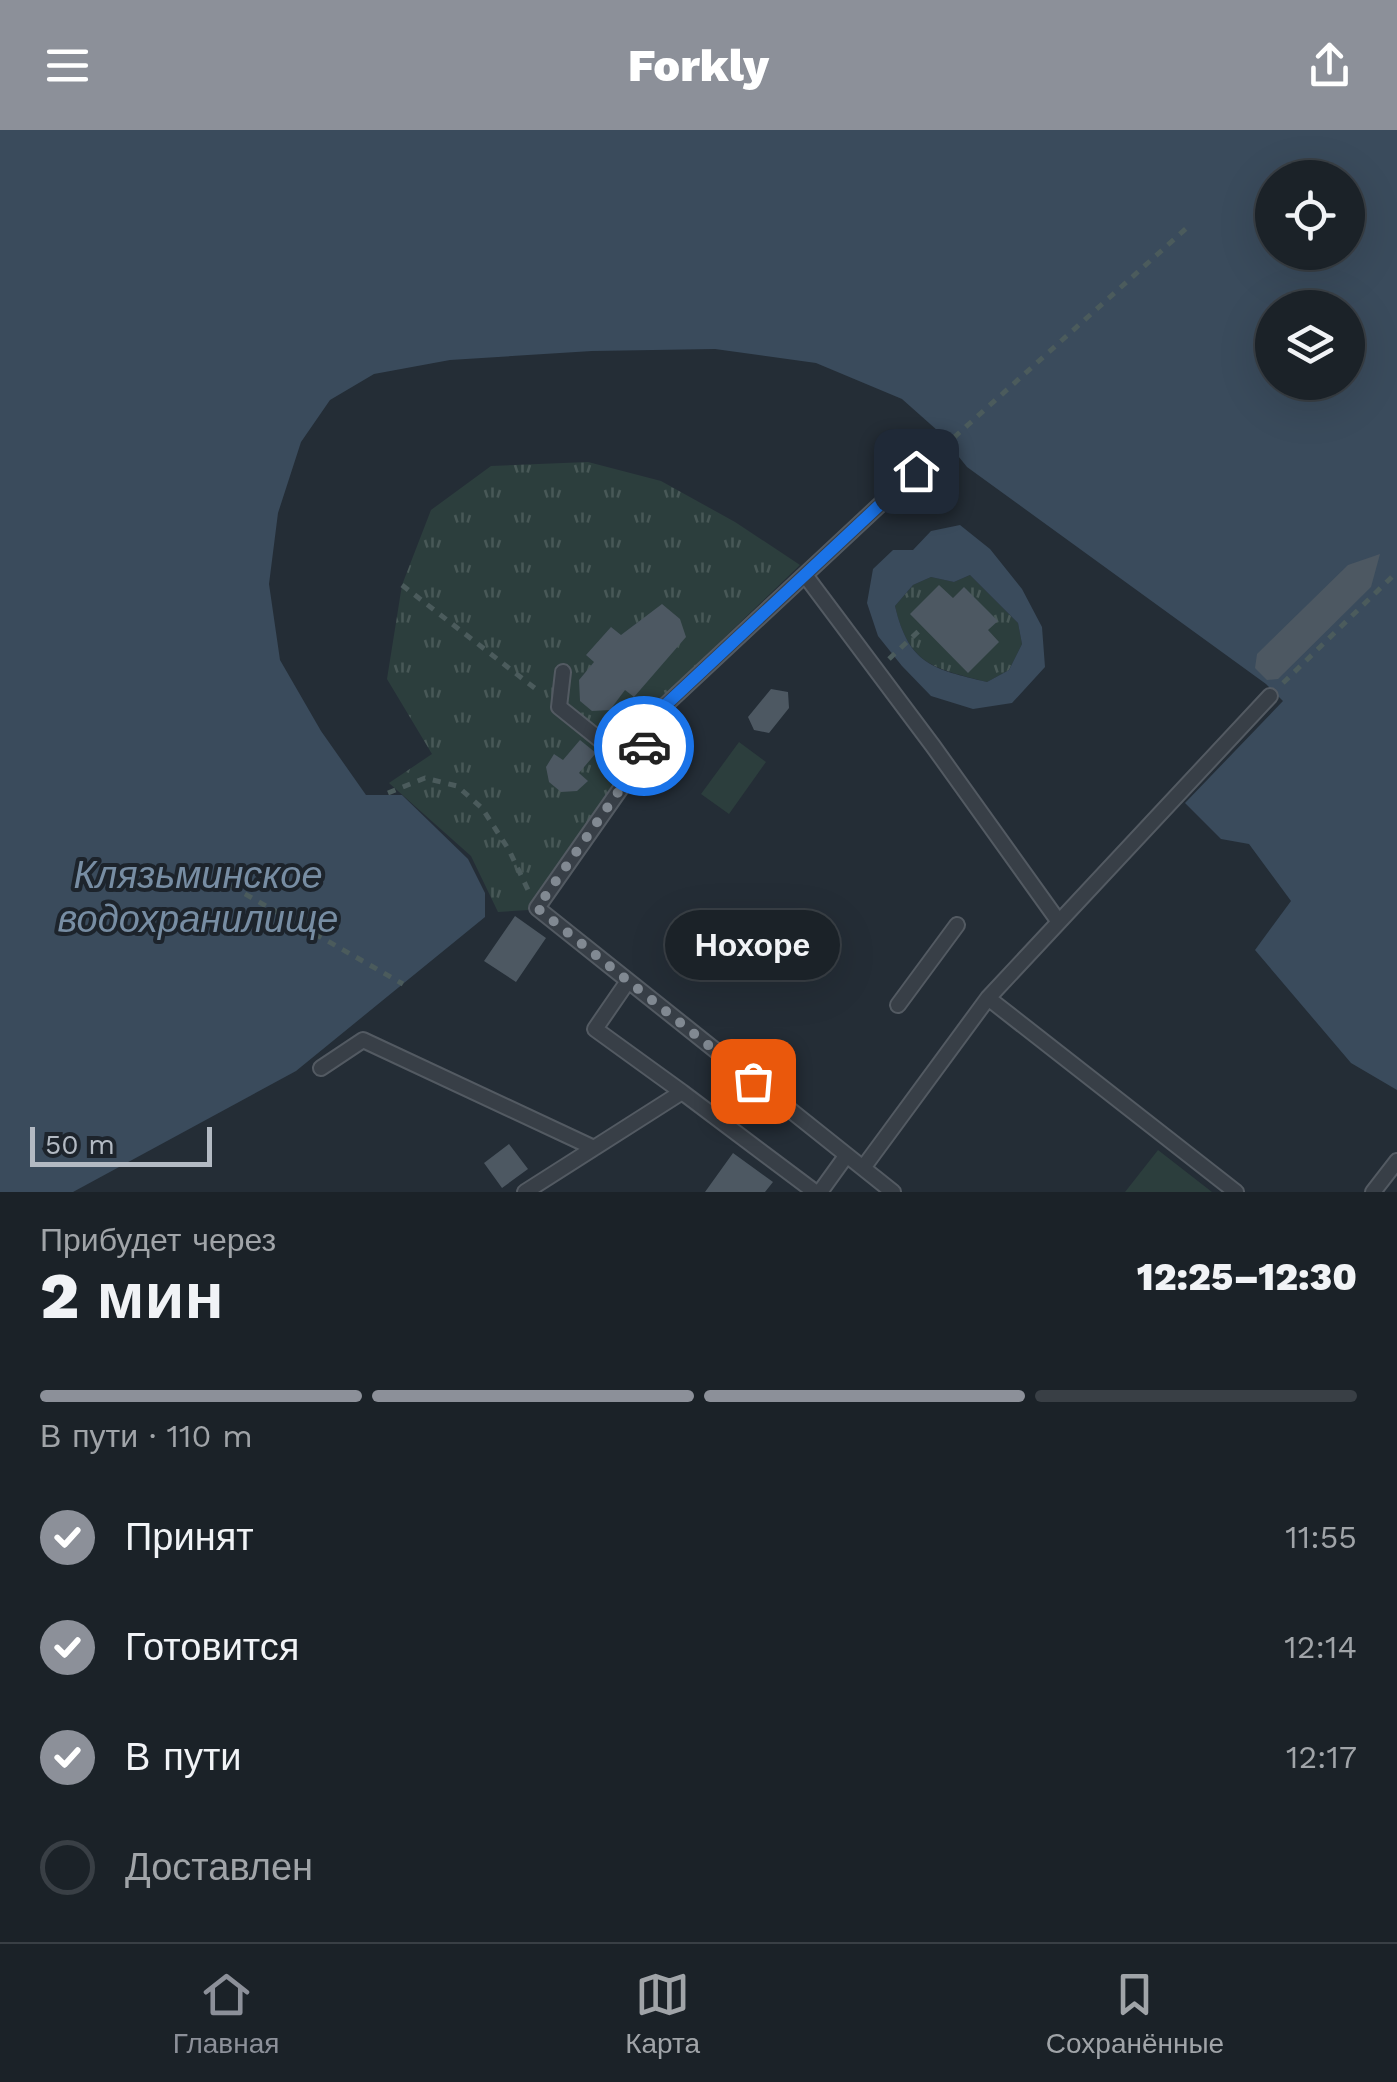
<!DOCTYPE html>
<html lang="ru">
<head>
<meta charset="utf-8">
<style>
	body { margin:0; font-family:"Work Sans",sans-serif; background:#282f34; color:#f1f3f6; height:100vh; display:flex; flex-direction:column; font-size:38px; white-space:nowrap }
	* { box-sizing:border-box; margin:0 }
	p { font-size:32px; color:#a0a4a8 }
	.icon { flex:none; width:55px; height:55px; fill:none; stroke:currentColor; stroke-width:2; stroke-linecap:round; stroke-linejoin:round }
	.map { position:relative; height:1062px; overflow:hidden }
	.side { display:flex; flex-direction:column; background:#1b2228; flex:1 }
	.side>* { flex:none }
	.fabs { position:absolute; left:1255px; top:30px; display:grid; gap:20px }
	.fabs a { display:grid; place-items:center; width:110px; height:110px; border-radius:50%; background:#1b2228; box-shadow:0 10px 40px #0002,0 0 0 2px #393f45; font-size:50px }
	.scale { position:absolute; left:30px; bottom:25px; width:182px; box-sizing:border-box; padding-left:10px; border:5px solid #b3bac3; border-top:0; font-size:28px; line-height:35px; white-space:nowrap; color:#b3bac3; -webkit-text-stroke:8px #1d242c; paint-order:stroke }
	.pin { position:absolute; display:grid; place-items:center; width:85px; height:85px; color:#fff; margin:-42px; border-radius:20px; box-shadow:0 5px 15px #0006 }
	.courier { position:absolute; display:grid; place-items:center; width:100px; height:100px; margin:-50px; border:8px solid #1a73e8; border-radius:50%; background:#fff; color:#222; box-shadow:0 2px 12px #0007 }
	.bubble { position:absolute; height:70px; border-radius:35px; background:#1b2228; box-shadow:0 10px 40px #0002,0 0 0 2px #393f45; font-size:32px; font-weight:800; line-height:70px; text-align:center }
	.head em { font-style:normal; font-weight:800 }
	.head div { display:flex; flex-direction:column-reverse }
	.head { display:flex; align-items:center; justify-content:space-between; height:170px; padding:0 40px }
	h1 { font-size:65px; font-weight:800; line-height:75px }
	.bar { display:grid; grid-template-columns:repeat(4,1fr); gap:15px 10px; align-content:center; height:120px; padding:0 40px }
	.bar i { height:12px; border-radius:8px; background:#393f45 }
	.bar .on { background:#8c9099 }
	.bar p { grid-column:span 4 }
	ol { padding:0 40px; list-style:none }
	li { display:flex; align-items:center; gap:30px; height:110px }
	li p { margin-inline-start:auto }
	li .icon { padding:10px; border-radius:50%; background:#8c9099; color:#fff; stroke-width:4 }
	li:last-child { color:#a0a4a8 }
	li i { width:55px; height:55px; border:5px solid #393f45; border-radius:50% }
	header { display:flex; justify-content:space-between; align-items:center; height:130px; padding:0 40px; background:#8c9099; color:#fff; font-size:45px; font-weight:800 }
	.dock { display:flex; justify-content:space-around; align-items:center; height:140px; border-top:2px solid #393f45; background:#1b2228; font-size:28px; color:#a0a4a8 }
	.dock a { display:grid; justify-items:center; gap:5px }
	.dock .on { color:#8c9099 }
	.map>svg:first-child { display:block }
	.grass { fill:url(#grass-tufts) }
	.garden { fill:#2c3e3d }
	.water { fill:#3a4b5c; fill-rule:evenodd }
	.building { fill:#4d5862 }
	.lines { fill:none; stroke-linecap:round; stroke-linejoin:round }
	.service-casing { stroke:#535a62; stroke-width:18 }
	.path { stroke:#4b5b5c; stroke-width:5; stroke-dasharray:8 8; stroke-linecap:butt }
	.service { stroke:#383f47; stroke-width:14 }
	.done { stroke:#818992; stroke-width:10; stroke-dasharray:0 18 }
	.route { stroke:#1a73e8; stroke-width:12 }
	.labels { text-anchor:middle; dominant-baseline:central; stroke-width:8; stroke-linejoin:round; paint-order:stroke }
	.water-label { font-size:38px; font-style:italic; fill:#778da3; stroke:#1d242c }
</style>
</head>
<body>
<header><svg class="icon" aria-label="menu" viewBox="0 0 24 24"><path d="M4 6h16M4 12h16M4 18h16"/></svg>Forkly<svg class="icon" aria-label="share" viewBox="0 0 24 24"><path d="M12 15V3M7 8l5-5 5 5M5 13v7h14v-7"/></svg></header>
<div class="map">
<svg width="1397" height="1062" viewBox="0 0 1397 1062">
	<defs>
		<pattern id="grass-tufts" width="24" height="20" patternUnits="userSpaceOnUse" patternTransform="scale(2.5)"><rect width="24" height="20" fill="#2c3e3d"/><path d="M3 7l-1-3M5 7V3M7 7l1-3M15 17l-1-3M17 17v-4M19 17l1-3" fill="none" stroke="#485857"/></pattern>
	</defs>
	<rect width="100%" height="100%" fill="#242d36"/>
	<path class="grass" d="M588 332 661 351 735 392 800 435 653 576 629 635 528 780 498 782 471 726 389 653 432 624 387 549 402 455 431 380 491 336Z
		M970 445 1018 493 1022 514 1009 540 987 552C933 538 909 535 895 476L913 455 931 447 954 452Z"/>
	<path class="garden" d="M739 612 766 632 729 684 701 664Z
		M1158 1020 1212 1062H1125Z"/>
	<path class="water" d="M0 0H1397V960L1351 933 1255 820 1291 771 1249 714 1221 709 1185 673 1283 571 1266 554 967 337 938 301 902 269 816 233 715 219 592 221 450 230 374 244 330 270 301 312 278 383 269 454 280 530 321 601 366 665H402L468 729 485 763V787L296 941 73 1062H0ZM1272 48H1348V122H1272ZM1272 178H1348V252H1272Z
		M960 395 990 419 1022 459 1042 497 1045 537 1012 573 973 579 931 566 902 536 878 506 867 473 873 439 893 420H913L931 401ZM970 445 1018 493 1022 514 1009 540 987 552C933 539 909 535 895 476L913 455 931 447 954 452Z"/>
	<path class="building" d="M1380 424 1371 457 1278 549 1267 550 1255 538 1257 524 1348 435Z
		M939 455 953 468 964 457 998 491 988 500 999 512 968 543 910 484Z
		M662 474 680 489 686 507 634 567 625 560 610 580 592 581 580 571 579 550 594 532 586 525 611 497 621 505Z
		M771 559 788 562 789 578 769 603 754 600 748 587Z
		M580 610 596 623 579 643 588 651 577 661 561 662 549 652 546 637 554 624 563 630Z
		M515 786 546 808 516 852 484 831Z
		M509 1014 528 1039 502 1058 484 1033Z
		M733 1023 773 1052 765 1062H705Z"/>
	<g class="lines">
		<defs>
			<path id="service" d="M805 445 933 616 1059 792
				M563 542 559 577 635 638
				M628 851 595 899 682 962
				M988 868 1236 1062
				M898 875 957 795
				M321 938 363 910 594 1018
				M863 1038 988 868 1270 566
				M525 1062 682 962 815 1062
				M820 1062 846 1026
				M893 1062 537 778 635 638 657 583 916 341
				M1373 1062 1397 1031"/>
		</defs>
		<use href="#service" class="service-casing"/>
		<path class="path" d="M930 329 1190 95
			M402 455 541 563
			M889 529 923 497
			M1283 553 1397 442
			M388 663 425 648 457 656 482 678 509 720 529 762
			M231 756 403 854"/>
		<use href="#service" class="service"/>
	</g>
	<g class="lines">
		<path class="done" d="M644 616 635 638 537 778 753 951"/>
		<path class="route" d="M644 616 657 583 916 341"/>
	</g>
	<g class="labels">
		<g class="water-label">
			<text x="198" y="745">Клязьминское<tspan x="198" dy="44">водохранилище</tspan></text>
		</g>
	</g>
</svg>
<div class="fabs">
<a><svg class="icon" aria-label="locate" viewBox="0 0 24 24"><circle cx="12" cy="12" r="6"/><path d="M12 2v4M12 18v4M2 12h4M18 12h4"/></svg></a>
<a><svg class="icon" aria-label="layers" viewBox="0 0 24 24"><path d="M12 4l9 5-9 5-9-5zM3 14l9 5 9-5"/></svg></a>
</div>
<div class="scale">50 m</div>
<div class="pin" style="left:753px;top:951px;background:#ea580c"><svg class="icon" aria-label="bag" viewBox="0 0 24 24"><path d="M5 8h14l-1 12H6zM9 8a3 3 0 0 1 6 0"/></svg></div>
<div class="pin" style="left:916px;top:341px;background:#1f2937"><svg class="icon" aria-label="home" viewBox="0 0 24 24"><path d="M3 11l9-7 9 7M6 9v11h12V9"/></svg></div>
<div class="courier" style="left:644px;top:616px"><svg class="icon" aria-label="car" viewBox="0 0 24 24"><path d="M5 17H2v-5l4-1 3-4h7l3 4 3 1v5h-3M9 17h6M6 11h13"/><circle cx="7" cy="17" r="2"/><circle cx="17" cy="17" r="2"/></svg></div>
<div class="bubble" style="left:665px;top:780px;width:175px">Нохоре</div>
</div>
<section class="side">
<div class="head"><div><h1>2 мин</h1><p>Прибудет через</p></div><em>12:25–12:30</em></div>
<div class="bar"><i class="on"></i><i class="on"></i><i class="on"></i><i></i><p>В пути · 110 m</p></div>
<ol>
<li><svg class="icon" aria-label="check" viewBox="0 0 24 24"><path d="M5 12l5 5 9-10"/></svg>Принят<p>11:55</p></li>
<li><svg class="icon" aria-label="check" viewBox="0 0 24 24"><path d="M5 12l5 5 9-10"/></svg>Готовится<p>12:14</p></li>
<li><svg class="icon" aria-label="check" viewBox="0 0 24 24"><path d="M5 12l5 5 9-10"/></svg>В пути<p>12:17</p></li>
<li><i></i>Доставлен</li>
</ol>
</section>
<nav class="dock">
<a class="on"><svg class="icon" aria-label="home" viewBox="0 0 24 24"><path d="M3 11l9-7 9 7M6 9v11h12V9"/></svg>Главная</a>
<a><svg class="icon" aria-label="map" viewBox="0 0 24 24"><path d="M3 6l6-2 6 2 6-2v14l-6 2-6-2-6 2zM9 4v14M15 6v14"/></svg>Карта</a>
<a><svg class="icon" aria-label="saved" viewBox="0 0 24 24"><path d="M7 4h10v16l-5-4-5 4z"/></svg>Сохранённые</a>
</nav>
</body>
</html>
